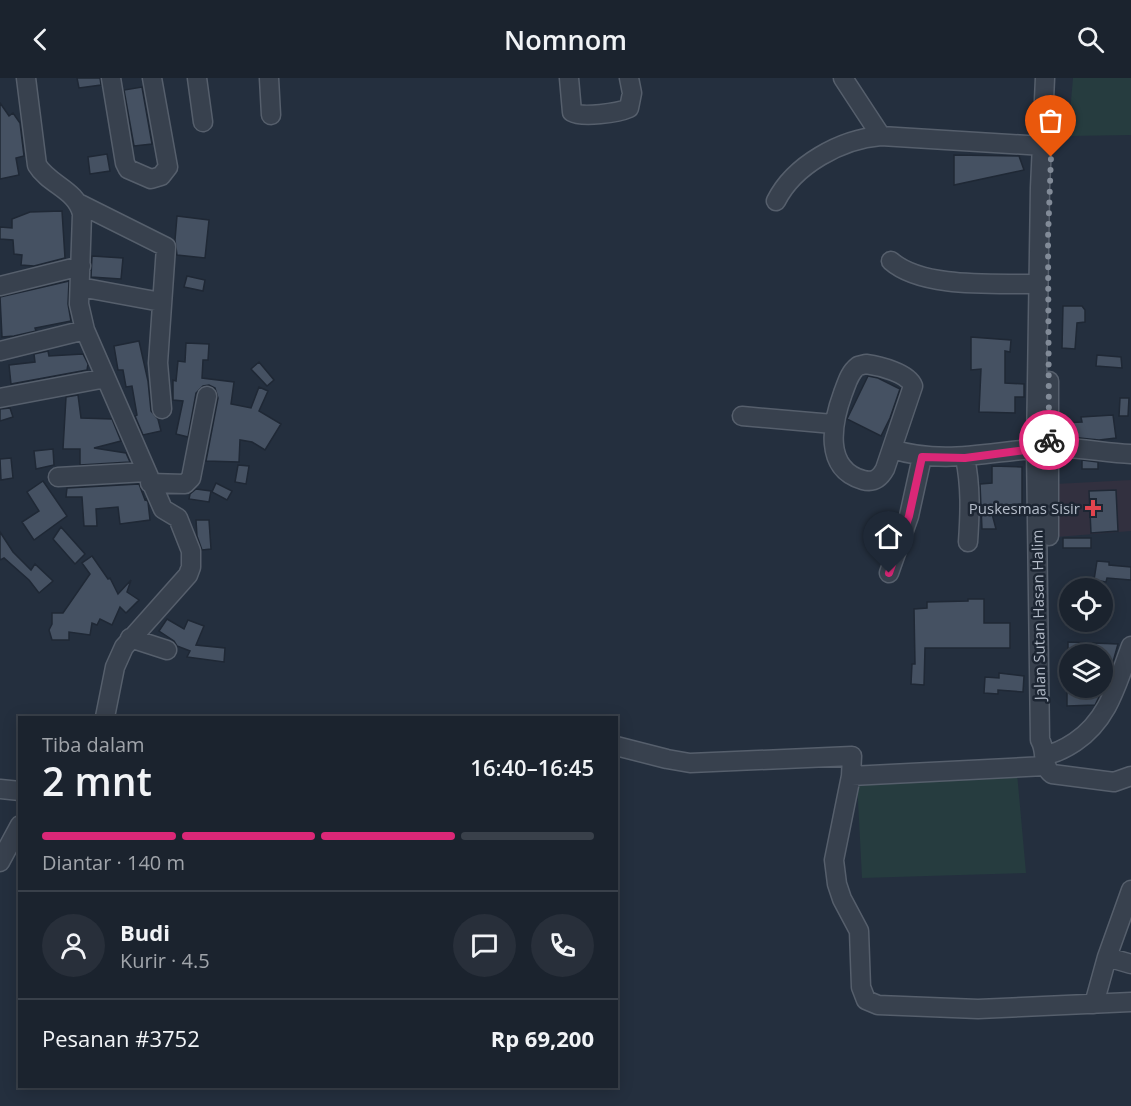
<!DOCTYPE html>
<html lang="id">
<head>
<meta charset="utf-8">
<style>
	body { margin:0; font-family:"Open Sans",sans-serif; background:#282f3a; color:#f1f3f6; height:100vh; display:flex; flex-direction:column; font-size:22px; white-space:nowrap }
	* { box-sizing:border-box; margin:0 }
	p { font-size:20px; color:#a0a4aa }
	.icon { flex:none; width:33px; height:33px; fill:none; stroke:currentColor; stroke-width:2; stroke-linecap:round; stroke-linejoin:round }
	.map { position:relative; flex:1; overflow:hidden }
	.panel { position:absolute; left:18px; top:638px; width:600px; height:372px; display:flex; flex-direction:column; background:#1b232e; border-radius:0px; box-shadow:0 3px 15px #0003,0 0 0 2px #39404a }
	.panel>* { flex:none }
	.fabs { position:absolute; left:1059px; top:500px; display:grid; gap:12px }
	.fabs a { display:grid; place-items:center; width:54px; height:54px; border-radius:50%; background:#1b232e; box-shadow:0 3px 15px #0003,0 0 0 2px #39404a; font-size:30px }
	.pin { position:absolute; display:grid; place-items:center; width:51px; height:51px; color:#fff; margin:-62px -26px; border-radius:50% 50% 50% 0; rotate:-45deg; box-shadow:0 0 6px #0007 }
	.pin .icon { rotate:45deg }
	.courier { position:absolute; display:grid; place-items:center; width:60px; height:60px; margin:-30px; border:4px solid #db2777; border-radius:50%; background:#fff; color:#222; box-shadow:0 2px 8px #0007 }
	.head em { font-style:normal; font-weight:600 }
	.head div { display:flex; flex-direction:column-reverse }
	.head { display:flex; align-items:center; justify-content:space-between; height:102px; padding:0 24px }
	h1 { font-size:39px; font-weight:600; line-height:45px }
	.bar { display:grid; grid-template-columns:repeat(4,1fr); gap:9px 6px; align-content:center; height:72px; padding:0 24px }
	.bar i { height:8px; border-radius:4px; background:#39404a }
	.bar .selected { background:#db2777 }
	.bar p { grid-column:span 4 }
	.line { display:flex; align-items:center; gap:15px; padding:0 24px; border-top:2px solid #39404a }
	.line div { flex:1 }
	.round { display:grid; place-items:center; flex:none; width:63px; height:63px; border-radius:32px; background:#282f3a }
	header { display:flex; justify-content:space-between; align-items:center; height:78px; padding:0 24px; background:#1b232e; font-size:27px; font-weight:600 }
	.map>svg:first-child { display:block }
	.medical { fill:#32303f }
	.green { fill:#263c3f }
	.building { fill:#455162; stroke:#1f2835; stroke-width:1.5 }
	.lines { fill:none; stroke-linecap:round; stroke-linejoin:round }
	.minor-casing { stroke:#565f6c; stroke-width:21 }
	.minor { stroke:#38414e; stroke-width:18 }
	.done { stroke:#828b98; stroke-width:6; stroke-dasharray:0 10.8 }
	.route { stroke:#db2777; stroke-width:8 }
	.health-dot { fill:#e0444e; stroke:#1d2633; stroke-width:2 }
	.labels { text-anchor:middle; dominant-baseline:central; stroke-width:5; stroke-linejoin:round; paint-order:stroke }
	.poi-label { font-size:15px; fill:#b4bcc9; stroke:#1d2633; text-anchor:end }
	.street-label { font-size:15px; fill:#b4bcc9; stroke:#1d2633 }
</style>
</head>
<body>
<header><svg class="icon" aria-label="back" viewBox="0 0 24 24"><path d="M15 5l-7 7 7 7"/></svg>Nomnom<svg class="icon" aria-label="search" viewBox="0 0 24 24"><circle cx="10" cy="10" r="6"/><path d="M15 15l6 6"/></svg></header>
<div class="map">
<svg width="1131" height="1028" viewBox="0 0 1131 1028">
	<rect width="100%" height="100%" fill="#242f3e"/>
	<path class="medical" d="M1131 402V453L1057 459 1055 406Z"/>
	<path class="green" d="M1073 0H1131V57L1068 58Z
		M1017 695 1026 795 862 800 857 703Z"/>
	<path class="building" d="M77 0H100L101 7 79 10Z
		M142 9 152 66 134 68 124 12Z
		M0 25 9 38 13 35 20 45 24 78 16 80 19 97 0 101Z
		M107 76 110 93 90 96 88 79Z
		M954 77 1019 78 1024 92 954 107Z
		M62 133 65 180 34 188 21 187 22 177 14 176 13 162 0 161V149L12 150V141L30 134Z
		M177 138 209 142 205 180 177 177 175 162Z
		M92 178 123 180 121 201 91 199Z
		M187 198 205 202 203 213 184 209Z
		M69 203 68 226 71 243 35 250 36 253 14 258 2 259 0 219Z
		M1063 228H1082L1085 232V244L1077 245 1075 271 1062 270Z
		M971 259 1011 262 1010 274 1005 273V305L1024 306V319H1015V335L979 334 981 291 971 292Z
		M139 263 148 303 151 333 158 341 161 353 143 357 135 338 137 337 132 308 126 309 123 292H118L114 268Z
		M186 265 209 266 208 282H203L202 300 234 304 231 326 251 330 259 309 268 313 259 333 281 346 265 372 252 364 240 362 239 384 206 383 218 320 215 310 209 307 203 308 196 315 188 359 176 356 183 323 173 322V302L176 303 178 283 185 284Z
		M48 273 49 278 83 276 88 286 87 292 11 306 9 287 35 284 34 276Z
		M1097 277 1121 279 1122 290 1096 288Z
		M259 284 274 302 267 308 251 291Z
		M868 298 878 300 900 311 890 340 881 358 847 341Z
		M78 317 81 340 112 341 121 363 94 370 126 375 130 384 80 387V371H63L66 319Z
		M1120 320H1129L1128 338H1119Z
		M10 330 13 339 0 343V331Z
		M1113 337 1116 360 1099 362 1060 358V345L1082 344 1081 339Z
		M53 371 54 387 36 391 34 373Z
		M11 380 13 400 1 402 0 381Z
		M1082 382 1098 384V391H1082Z
		M238 387 249 388 246 406 235 404Z
		M992 388 1022 389V426L990 428 996 451H982L980 406 992 405Z
		M43 403 67 438 34 462 22 444 39 433 27 414Z
		M216 405 232 413 227 422 212 414Z
		M139 406 145 422 146 421 148 424 150 442 120 446 118 429 96 431 97 448H84L82 419H66L67 410Z
		M196 411 211 413 209 424 189 421 190 416Z
		M1116 412 1118 453 1091 455 1089 413Z
		M196 442H209L211 471 202 472 197 458Z
		M61 449 85 476 75 486 53 461Z
		M0 454 13 474 31 492 35 486 53 503 39 515 29 502 4 480 0 482Z
		M1063 460H1091V470H1063Z
		M92 478 108 501 110 500 118 516 131 502 127 514 139 522 126 535 120 529 112 547 100 541 97 547 92 545 90 557 69 554V562H52L49 552 52 546V535H63L90 496 82 485Z
		M1097 483 1109 484V487L1131 489V502L1107 500 1106 504 1094 502Z
		M968 521H984V545H1010V570H925L924 607 911 606 912 586H915L914 531 927 530V524L968 523Z
		M167 541 184 551 188 542 204 548 196 567 225 570 224 584 187 579 190 573 177 568 174 563 159 553Z
		M1068 564 1118 566 1111 591 1102 608V576H1068Z
		M999 595 1024 598 1023 614 998 612V616L984 615 985 599 999 600Z
		M1067 609H1104L1095 627 1067 628Z"/>
	<g class="lines">
		<defs>
			<path id="minor" d="M26 0 37 87C49 107 77 112 82 136L79 226 85 252 163 431 178 440 191 473V489L188 497 124 569 115 589 105 639
				M111 0 125 85 128 91 151 101 161 98 168 89 152 0
				M197 0 203 44
				M269 0 271 37
				M569 0 572 34C582 40 618 35 629 30L632 15 629 0
				M843 0 881 58
				M1045 0 1040 110 1036 370 1040 662C1047 673 1041 688 1052 696L1114 704 1131 698
				M776 123C794 87 841 61 881 58L1043 68
				M80 126 166 169 158 285 162 331
				M891 183C923 211 997 205 1038 206
				M0 208 81 188
				M80 209 161 224
				M0 273 85 252
				M866 286C880 288 908 295 913 308L885 391C880 400 874 405 863 402 823 391 832 345 843 315 847 305 849 295 858 288Z
				M1049 303V458
				M0 320 106 300
				M742 338 833 346
				M892 371C946 388 994 372 1048 370 1076 368 1103 375 1131 376
				M965 380C971 408 970 435 968 464
				M58 399 146 394
				M150 405 185 406 191 400 207 318
				M889 495 909 438 922 379
				M130 560 167 572
				M616 668 667 681 690 685 852 678 851 698 834 782 837 806 842 821 859 853 861 909 866 922 878 927 978 931 1131 924
				M1044 677C1055 676 1066 670 1075 664 1109 641 1117 605 1131 568
				M851 698 1045 688
				M0 711 20 713
				M0 784 20 747
				M1107 879 1131 886
				M1094 926 1107 879 1131 812"/>
		</defs>
		<use href="#minor" class="minor-casing"/>
		<use href="#minor" class="minor"/>
	</g>
	<g class="lines">
		<path class="done" d="M1049 362 1048 160 1051 79"/>
		<path class="route" d="M889 495 909 438 922 379 965 380 1049 369V362"/>
	</g>
	<path class="health-dot" d="M1090 421h6v6h6v6h-6v6h-6v-6h-6v-6h6z"/>
	<g class="labels">
		<g class="poi-label">
			<text x="1080" y="430">Puskesmas Sisir</text>
		</g>
		<g class="street-label">
			<text transform="translate(1038 537) rotate(-91)">Jalan Sutan Hasan Halim</text>
		</g>
	</g>
</svg>
<div class="fabs">
<a><svg class="icon" aria-label="locate" viewBox="0 0 24 24"><circle cx="12" cy="12" r="6"/><path d="M12 2v4M12 18v4M2 12h4M18 12h4"/></svg></a>
<a><svg class="icon" aria-label="layers" viewBox="0 0 24 24"><path d="M12 4l9 5-9 5-9-5zM3 14l9 5 9-5"/></svg></a>
</div>
<div class="pin" style="left:1051px;top:79px;background:#ea580c"><svg class="icon" aria-label="bag" viewBox="0 0 24 24"><path d="M5 8h14l-1 12H6zM9 8a3 3 0 0 1 6 0"/></svg></div>
<div class="pin" style="left:889px;top:495px;background:#1f2937"><svg class="icon" aria-label="home" viewBox="0 0 24 24"><path d="M3 11l9-7 9 7M6 9v11h12V9"/></svg></div>
<div class="courier" style="left:1049px;top:362px"><svg class="icon" aria-label="bike" viewBox="0 0 24 24"><circle cx="6" cy="16" r="4"/><circle cx="18" cy="16" r="4"/><path d="M6 16l4-8h5l3 8M10 8l3 8H6M13 5h3"/></svg></div>
<section class="panel">
<div class="head"><div><h1>2 mnt</h1><p>Tiba dalam</p></div><em>16:40–16:45</em></div>
<div class="bar"><i class="selected"></i><i class="selected"></i><i class="selected"></i><i></i><p>Diantar · 140 m</p></div>
<div class="line" style="height:108px"><a class="round"><svg class="icon" aria-label="person" viewBox="0 0 24 24"><circle cx="12" cy="8" r="4"/><path d="M4 21q1-7 8-7t8 7"/></svg></a><div><b>Budi</b><p>Kurir · 4.5</p></div><a class="round"><svg class="icon" aria-label="chat" viewBox="0 0 24 24"><path d="M4 5h16v11H9l-5 4z"/></svg></a><a class="round"><svg class="icon" aria-label="phone" viewBox="0 0 24 24"><path d="M5 4h4l2 5-3 2q2 4 5 5l2-3 5 2v4C11 20 4 13 5 4z"/></svg></a></div>
<div class="line" style="height:78px"><div>Pesanan #3752</div><b>Rp 69,200</b></div>
</section>
</div>
</body>
</html>
